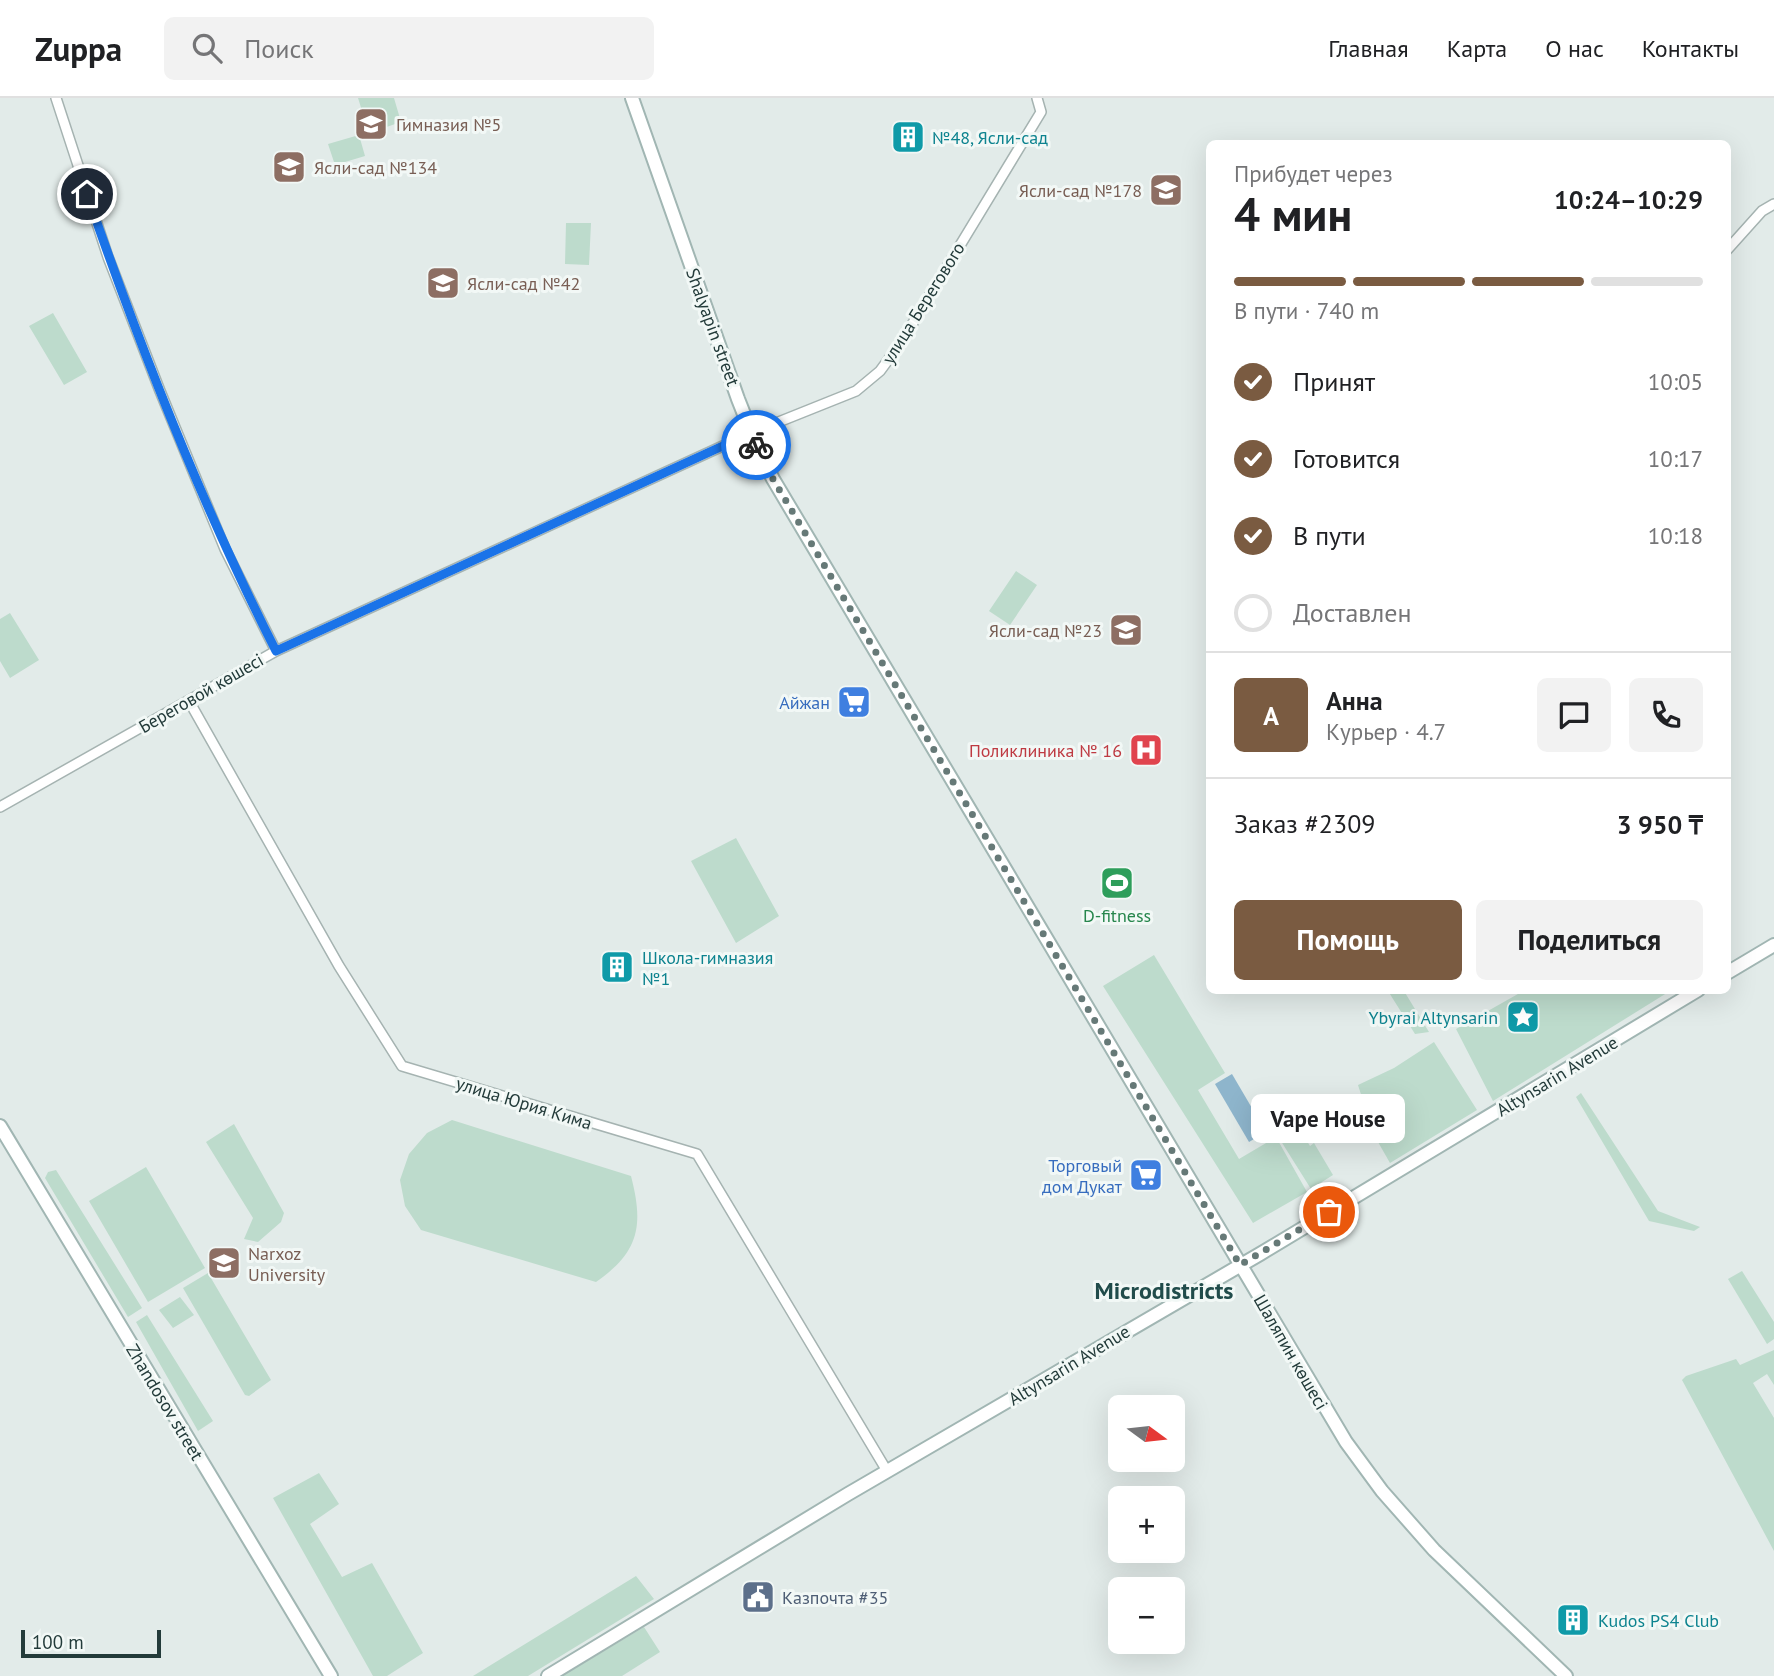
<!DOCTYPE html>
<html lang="ru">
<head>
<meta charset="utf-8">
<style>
	body { margin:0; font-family:"PT Sans",sans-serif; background:#f2f2f2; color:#202124; height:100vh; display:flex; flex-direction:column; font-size:26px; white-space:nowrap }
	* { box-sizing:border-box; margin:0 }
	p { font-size:23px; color:#757577 }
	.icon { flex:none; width:38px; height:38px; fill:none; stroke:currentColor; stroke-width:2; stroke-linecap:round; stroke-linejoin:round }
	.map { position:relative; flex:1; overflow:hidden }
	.details { position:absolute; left:1206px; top:42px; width:525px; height:854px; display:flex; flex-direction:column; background:#fff; border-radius:10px; box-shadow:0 7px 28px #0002 }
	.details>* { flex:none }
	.needle { width:46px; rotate:105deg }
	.controls { position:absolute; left:1108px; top:1297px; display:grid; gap:14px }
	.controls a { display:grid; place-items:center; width:77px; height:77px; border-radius:10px; background:#fff; box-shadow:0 7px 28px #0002; font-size:35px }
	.scale { position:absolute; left:21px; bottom:18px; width:140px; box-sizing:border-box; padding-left:7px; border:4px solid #233b3a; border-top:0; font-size:19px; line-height:24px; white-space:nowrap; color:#233b3a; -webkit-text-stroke:5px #f2f8f6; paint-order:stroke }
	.pin { position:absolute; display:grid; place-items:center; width:60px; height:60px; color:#fff; margin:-30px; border:4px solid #fff; border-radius:50%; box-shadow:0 2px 7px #0007 }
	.courier { position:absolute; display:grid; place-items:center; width:70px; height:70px; margin:-35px; border:5px solid #1a73e8; border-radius:50%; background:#fff; color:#222; box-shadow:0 2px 9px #0007 }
	.bubble { position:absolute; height:49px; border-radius:10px; background:#fff; box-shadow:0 7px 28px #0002; font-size:23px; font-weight:800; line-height:49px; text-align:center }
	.head em { font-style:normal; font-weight:800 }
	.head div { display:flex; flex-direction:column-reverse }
	.head { display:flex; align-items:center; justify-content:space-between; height:119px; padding:0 28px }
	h1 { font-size:46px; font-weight:800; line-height:52px }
	.bar { display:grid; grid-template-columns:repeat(4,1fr); gap:10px 7px; align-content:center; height:84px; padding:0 28px }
	.bar i { height:9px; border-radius:5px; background:#e0e0e0 }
	.bar .active { background:#7a5b41 }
	.bar p { grid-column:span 4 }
	.line { display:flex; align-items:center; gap:18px; padding:0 28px; border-top:2px solid #e0e0e0 }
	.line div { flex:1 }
	.round { display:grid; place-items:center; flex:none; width:74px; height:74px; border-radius:10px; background:#f2f2f2 }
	ol { padding:0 28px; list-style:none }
	li { display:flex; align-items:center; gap:21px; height:77px }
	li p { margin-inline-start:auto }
	li .icon { padding:7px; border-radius:50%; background:#7a5b41; color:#fff; stroke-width:4 }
	li:last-child { color:#757577 }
	li i { width:38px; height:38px; border:4px solid #e0e0e0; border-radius:50% }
	.action { display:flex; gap:14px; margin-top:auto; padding:14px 28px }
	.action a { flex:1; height:80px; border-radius:10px; background:#7a5b41; color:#fff; font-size:28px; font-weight:800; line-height:80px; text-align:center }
	.action a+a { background:#f2f2f2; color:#202124 }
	header { display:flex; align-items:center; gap:42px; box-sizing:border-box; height:98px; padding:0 35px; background:#fff; border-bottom:2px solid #e0e0e0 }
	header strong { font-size:33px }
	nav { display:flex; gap:38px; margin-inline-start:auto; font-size:24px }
	.search { width:490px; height:63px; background:#f2f2f2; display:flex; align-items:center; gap:18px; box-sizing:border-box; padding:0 24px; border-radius:10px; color:#757577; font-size:26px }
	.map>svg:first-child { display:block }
	.green { fill:#bddbcc }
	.water { fill:#8eb5cc }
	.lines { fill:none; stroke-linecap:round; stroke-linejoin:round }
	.minor-casing { stroke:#a5b3b1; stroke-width:12 }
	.secondary-casing { stroke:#a1b6b3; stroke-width:16 }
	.minor { stroke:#fff; stroke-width:9 }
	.secondary { stroke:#fff; stroke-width:12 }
	.done { stroke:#667977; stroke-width:7; stroke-dasharray:0 12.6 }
	.route { stroke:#1a73e8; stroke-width:9 }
	.labels { text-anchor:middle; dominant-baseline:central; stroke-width:6; stroke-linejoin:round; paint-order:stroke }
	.education-label { font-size:18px; fill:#785e54; stroke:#f2f8f6; text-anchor:start }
	.culture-label { font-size:18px; fill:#0d838f; stroke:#f2f8f6; text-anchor:start }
	.street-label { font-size:18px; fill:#233b3a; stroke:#f2f8f6 }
	.shop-label { font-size:18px; fill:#366cbe; stroke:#f2f8f6; text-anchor:end }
	.health-label { font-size:18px; fill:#be3a42; stroke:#f2f8f6; text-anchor:end }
	.leisure-label { font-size:18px; fill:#27864d; stroke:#f2f8f6 }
	.service-label { font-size:18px; fill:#4e5e75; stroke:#f2f8f6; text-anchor:start }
	.district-label { font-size:24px; font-weight:bold; fill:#214c4b; stroke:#f2f8f6 }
</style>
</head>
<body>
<header>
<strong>Zuppa</strong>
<div class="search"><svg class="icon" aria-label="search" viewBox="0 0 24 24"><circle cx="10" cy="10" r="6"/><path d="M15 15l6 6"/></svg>Поиск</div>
<nav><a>Главная</a><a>Карта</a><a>О нас</a><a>Контакты</a></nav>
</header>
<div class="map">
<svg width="1774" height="1578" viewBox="0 0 1774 1578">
	<rect width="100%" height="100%" fill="#e2ebe9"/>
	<path class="green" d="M358 0H394L401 24 369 35Z
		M359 37 365 58 335 67 328 46Z
		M566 125H591L589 167 565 166Z
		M53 215 87 274 64 287 29 228Z
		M1016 473 1037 487 1010 527 989 513Z
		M10 515 39 562 10 580 0 563V521Z
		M736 740 779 818 736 845 691 763Z
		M1154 857 1225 975 1198 992 1239 1061 1276 1039 1307 1094 1253 1125 1103 888Z
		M1525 892H1670V893L1493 1003 1456 931Z
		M1388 893H1404L1429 934 1415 936Z
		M1434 944 1477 1012 1390 1065 1374 1037 1358 987 1394 970Z
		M1581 995 1658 1113 1700 1129 1694 1133 1649 1123 1576 999Z
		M452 1022 631 1078C644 1128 639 1154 596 1184L421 1132 405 1108 400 1082 409 1056 427 1035Z
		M234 1026 284 1115 281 1124 258 1144 244 1141 253 1120 206 1044Z
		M1298 1028 1310 1048 1314 1045 1333 1077 1311 1091 1279 1040Z
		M146 1069 205 1170 148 1204 89 1103Z
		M56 1072 142 1210 128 1219 45 1080 48 1074Z
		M1742 1173 1774 1224V1241L1767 1246 1728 1181Z
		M208 1175 271 1282 249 1298 245 1297 183 1190Z
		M180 1199 194 1217 173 1230 159 1212Z
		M147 1217 213 1323 198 1333 136 1224Z
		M1774 1252V1287L1767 1276 1753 1285 1774 1320V1453L1682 1282 1686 1278 1736 1261 1740 1267Z
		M319 1375 339 1406 310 1426 342 1479 372 1465 423 1555 387 1578H373L273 1400Z
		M636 1478 654 1501 528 1578H473Z
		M644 1529 660 1554 622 1578H562Z"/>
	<path class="water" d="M1232 976 1266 1034 1249 1044 1215 986Z"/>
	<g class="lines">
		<defs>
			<path id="minor" d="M56 0 108 159 160 293 225 451 276 553
				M1727 152 1762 113 1774 106
				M189 603 339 868 402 968 697 1056 887 1373
				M0 709 276 553 751 335 856 293 880 273 902 243 1041 14 1037 0"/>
			<path id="secondary" d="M632 0 738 301 757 349 773 381 1346 1344 1382 1393 1434 1452 1566 1578
				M1727 875 1774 847
				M0 1028 331 1578
				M548 1578 848 1396 1260 1156 1698 892"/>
		</defs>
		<use href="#minor" class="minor-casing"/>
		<use href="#secondary" class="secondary-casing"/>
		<use href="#minor" class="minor"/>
		<use href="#secondary" class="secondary"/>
	</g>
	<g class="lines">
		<path class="done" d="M756 347 773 381 1240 1167 1329 1114"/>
		<path class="route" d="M87 96C141 252 201 406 276 553L751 335 756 347"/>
	</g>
	<defs>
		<symbol id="school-square" viewBox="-11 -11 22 22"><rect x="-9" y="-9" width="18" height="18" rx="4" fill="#8d6e63" stroke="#f2f8f6"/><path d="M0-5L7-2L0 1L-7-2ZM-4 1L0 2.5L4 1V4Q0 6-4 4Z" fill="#fff"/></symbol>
		<symbol id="building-square" viewBox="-11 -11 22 22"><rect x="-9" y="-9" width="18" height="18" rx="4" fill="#0f9aa8" stroke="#f2f8f6"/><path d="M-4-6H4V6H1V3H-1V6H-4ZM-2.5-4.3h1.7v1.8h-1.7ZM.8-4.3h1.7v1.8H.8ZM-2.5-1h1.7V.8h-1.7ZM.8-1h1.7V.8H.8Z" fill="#fff"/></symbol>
		<symbol id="supermarket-square" viewBox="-11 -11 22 22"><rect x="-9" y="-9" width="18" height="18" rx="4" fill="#3f7fe0" stroke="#f2f8f6"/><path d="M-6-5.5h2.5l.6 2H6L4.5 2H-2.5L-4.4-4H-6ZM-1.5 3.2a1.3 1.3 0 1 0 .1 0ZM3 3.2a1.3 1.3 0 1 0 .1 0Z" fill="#fff"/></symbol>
		<symbol id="hospital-square" viewBox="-11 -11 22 22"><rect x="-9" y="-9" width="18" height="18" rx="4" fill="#e0444e" stroke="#f2f8f6"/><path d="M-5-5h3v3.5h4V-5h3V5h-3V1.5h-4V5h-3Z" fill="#fff"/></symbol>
		<symbol id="stadium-square" viewBox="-11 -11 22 22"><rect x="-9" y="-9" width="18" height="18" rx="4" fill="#2e9e5b" stroke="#f2f8f6"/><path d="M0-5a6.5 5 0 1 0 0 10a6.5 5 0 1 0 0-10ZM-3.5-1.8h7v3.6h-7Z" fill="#fff"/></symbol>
		<symbol id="sight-square" viewBox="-11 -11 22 22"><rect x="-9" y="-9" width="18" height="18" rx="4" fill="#0f9aa8" stroke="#f2f8f6"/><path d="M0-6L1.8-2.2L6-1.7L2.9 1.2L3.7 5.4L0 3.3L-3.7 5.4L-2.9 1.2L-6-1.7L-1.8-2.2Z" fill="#fff"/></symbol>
		<symbol id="university-square" viewBox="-11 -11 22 22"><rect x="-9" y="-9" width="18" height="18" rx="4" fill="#8d6e63" stroke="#f2f8f6"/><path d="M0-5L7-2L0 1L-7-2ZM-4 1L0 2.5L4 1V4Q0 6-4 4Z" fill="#fff"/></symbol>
		<symbol id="civic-square" viewBox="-11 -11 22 22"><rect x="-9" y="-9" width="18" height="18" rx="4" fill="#5c6f8a" stroke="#f2f8f6"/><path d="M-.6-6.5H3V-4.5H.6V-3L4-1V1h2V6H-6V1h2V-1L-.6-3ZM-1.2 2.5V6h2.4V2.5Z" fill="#fff"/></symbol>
	</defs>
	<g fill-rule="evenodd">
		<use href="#school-square" x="352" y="7" width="38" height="38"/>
		<use href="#building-square" x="889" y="20" width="38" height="38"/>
		<use href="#school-square" x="270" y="50" width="38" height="38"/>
		<use href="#school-square" x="1147" y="73" width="38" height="38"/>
		<use href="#school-square" x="424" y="166" width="38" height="38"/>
		<use href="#school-square" x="1107" y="513" width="38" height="38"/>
		<use href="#supermarket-square" x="835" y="585" width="38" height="38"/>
		<use href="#hospital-square" x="1127" y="633" width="38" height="38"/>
		<use href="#stadium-square" x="1098" y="766" width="38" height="38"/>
		<use href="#building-square" x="598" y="850" width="38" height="38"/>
		<use href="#sight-square" x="1504" y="900" width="38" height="38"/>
		<use href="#supermarket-square" x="1127" y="1058" width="38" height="38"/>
		<use href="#university-square" x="205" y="1146" width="38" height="38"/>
		<use href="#civic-square" x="739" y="1480" width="38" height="38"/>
		<use href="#building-square" x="1554" y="1503" width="38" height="38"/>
	</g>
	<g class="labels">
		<g class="education-label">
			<text x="396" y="26">Гимназия №5</text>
			<text x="314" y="69">Ясли-сад №134</text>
			<text x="1142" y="92" text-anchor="end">Ясли-сад №178</text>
			<text x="467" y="185">Ясли-сад №42</text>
			<text x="1102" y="532" text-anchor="end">Ясли-сад №23</text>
			<text x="248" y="1155">Narxoz<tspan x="248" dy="21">University</tspan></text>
		</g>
		<g class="culture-label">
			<text x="932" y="39">№48, Ясли-сад</text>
			<text x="642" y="859">Школа-гимназия<tspan x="642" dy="21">№1</tspan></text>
			<text x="1498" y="919" text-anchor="end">Ybyrai Altynsarin</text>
			<text x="1598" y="1522">Kudos PS4 Club</text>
		</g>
		<g class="street-label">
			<text transform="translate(923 205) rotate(-58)">улица Берегового</text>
			<text transform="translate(713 229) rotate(70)">Shalyapin street</text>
			<text transform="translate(201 595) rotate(-30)">Береговой көшесі</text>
			<text transform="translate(1557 978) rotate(-31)">Altynsarin Avenue</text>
			<text transform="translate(524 1005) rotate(17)">улица Юрия Кима</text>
			<text transform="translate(1291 1254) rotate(60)">Шаляпин көшесі</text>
			<text transform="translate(1069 1267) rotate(-31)">Altynsarin Avenue</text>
			<text transform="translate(165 1304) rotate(59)">Zhandosov street</text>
		</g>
		<g class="shop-label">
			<text x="830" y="604">Айжан</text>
			<text x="1122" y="1067">Торговый<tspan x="1122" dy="21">дом Дукат</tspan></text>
		</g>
		<g class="health-label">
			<text x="1122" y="652">Поликлиника № 16</text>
		</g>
		<g class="leisure-label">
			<text x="1117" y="817">D-fitness</text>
		</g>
		<g class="service-label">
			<text x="782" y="1499">Казпочта #35</text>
		</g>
		<g class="district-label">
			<text x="1164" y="1192">Microdistricts</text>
		</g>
	</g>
</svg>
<div class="controls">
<a><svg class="needle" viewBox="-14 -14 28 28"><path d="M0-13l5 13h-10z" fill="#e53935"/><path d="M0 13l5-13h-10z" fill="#757577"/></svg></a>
<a>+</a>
<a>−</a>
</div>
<div class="scale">100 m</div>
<div class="pin" style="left:1329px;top:1114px;background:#ea580c"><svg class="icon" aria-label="bag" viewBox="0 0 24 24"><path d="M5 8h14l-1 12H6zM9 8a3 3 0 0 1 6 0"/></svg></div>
<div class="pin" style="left:87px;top:96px;background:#1f2937"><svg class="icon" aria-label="home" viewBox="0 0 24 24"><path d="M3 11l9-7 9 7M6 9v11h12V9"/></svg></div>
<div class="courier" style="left:756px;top:347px"><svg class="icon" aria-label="bike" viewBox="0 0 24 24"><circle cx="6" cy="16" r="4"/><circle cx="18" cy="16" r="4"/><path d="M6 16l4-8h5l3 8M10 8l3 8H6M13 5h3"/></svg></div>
<div class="bubble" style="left:1251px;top:996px;width:154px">Vape House</div>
<section class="details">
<div class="head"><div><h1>4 мин</h1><p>Прибудет через</p></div><em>10:24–10:29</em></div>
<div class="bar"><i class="active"></i><i class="active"></i><i class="active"></i><i></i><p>В пути · 740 m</p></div>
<ol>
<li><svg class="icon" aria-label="check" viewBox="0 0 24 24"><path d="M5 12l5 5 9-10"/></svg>Принят<p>10:05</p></li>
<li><svg class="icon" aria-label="check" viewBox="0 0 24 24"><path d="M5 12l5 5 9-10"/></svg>Готовится<p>10:17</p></li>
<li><svg class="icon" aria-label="check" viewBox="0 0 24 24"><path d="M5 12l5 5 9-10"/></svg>В пути<p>10:18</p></li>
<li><i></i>Доставлен</li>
</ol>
<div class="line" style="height:126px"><b class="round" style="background:#7a5b41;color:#fff">А</b><div><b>Анна</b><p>Курьер · 4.7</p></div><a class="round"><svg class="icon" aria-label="chat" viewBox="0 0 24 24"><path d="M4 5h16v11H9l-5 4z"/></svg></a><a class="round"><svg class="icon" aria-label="phone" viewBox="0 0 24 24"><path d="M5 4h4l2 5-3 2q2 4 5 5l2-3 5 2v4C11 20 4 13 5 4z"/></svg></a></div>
<div class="line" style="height:91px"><div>Заказ #2309</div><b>3 950 ₸</b></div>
<div class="action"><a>Помощь</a><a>Поделиться</a></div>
</section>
</div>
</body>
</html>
